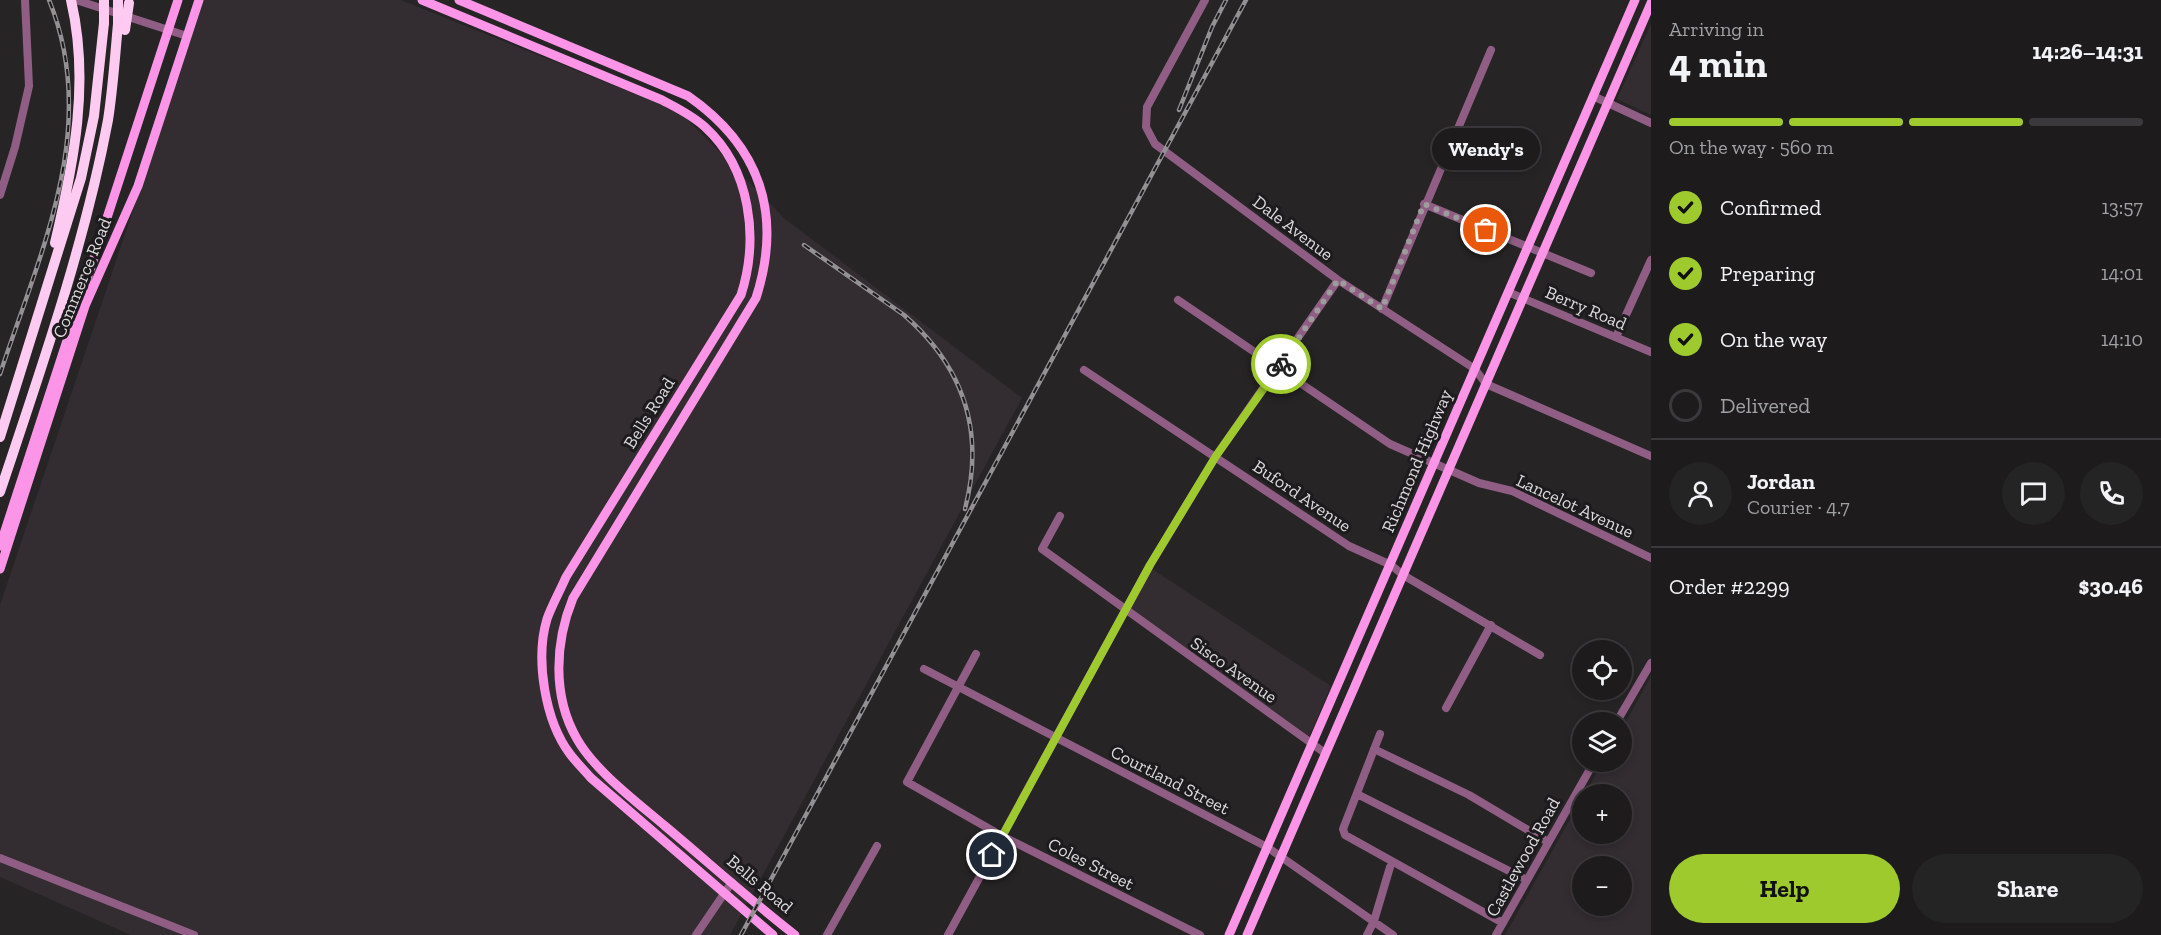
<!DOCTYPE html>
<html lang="en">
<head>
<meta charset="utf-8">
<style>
	body { margin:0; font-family:"Zilla Slab",serif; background:#252425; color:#f1f3f6; height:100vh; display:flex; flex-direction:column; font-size:22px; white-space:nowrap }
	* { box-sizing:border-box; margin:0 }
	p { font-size:20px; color:#a0a1a3 }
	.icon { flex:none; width:33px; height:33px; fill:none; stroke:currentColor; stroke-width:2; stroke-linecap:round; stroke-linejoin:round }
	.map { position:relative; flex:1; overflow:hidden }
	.drawer { display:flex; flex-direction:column; background:#1d1b1c; width:510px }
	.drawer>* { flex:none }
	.fabs { position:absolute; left:1572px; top:640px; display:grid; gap:12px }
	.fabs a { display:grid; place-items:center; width:60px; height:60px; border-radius:50%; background:#1d1b1c; box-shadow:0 3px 9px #0003,0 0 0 2px #3b393b; font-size:30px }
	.pin { position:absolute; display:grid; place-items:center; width:51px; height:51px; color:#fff; margin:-26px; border:3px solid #fff; border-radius:50%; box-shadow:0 2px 6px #0007 }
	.courier { position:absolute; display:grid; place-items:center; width:60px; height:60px; margin:-30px; border:4px solid #9eca2e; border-radius:50%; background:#fff; color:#222; box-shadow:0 2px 8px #0007 }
	.bubble { position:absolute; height:42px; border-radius:21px; background:#1d1b1c; box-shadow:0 3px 9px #0003,0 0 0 2px #3b393b; font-size:20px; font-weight:700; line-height:42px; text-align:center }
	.overview em { font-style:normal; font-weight:700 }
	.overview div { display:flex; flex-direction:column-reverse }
	.overview { display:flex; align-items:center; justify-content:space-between; height:102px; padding:0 18px }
	h1 { font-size:39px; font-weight:700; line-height:45px }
	.bar { display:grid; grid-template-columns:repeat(4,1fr); gap:9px 6px; align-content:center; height:72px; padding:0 18px }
	.bar i { height:8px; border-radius:4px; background:#3b393b }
	.bar .current { background:#9eca2e }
	.bar p { grid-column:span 4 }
	.line { display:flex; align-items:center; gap:15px; padding:0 18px; border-top:2px solid #3b393b }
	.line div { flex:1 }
	.round { display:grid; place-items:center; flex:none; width:63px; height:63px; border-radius:32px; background:#252425 }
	ol { padding:0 18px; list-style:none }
	li { display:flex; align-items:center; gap:18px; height:66px }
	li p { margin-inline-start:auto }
	li .icon { padding:6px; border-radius:50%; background:#9eca2e; color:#111; stroke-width:4 }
	li:last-child { color:#a0a1a3 }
	li i { width:33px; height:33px; border:3px solid #3b393b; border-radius:50% }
	.button { display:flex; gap:12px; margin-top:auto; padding:12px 18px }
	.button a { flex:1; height:69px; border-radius:36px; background:#9eca2e; color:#111; font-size:24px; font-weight:700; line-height:69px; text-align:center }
	.button a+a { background:#252425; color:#f1f3f6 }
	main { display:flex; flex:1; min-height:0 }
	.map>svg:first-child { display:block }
	.built { fill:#332c31; fill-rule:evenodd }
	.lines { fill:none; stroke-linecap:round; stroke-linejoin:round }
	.minor { stroke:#905e85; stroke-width:8 }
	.major { stroke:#fc95e7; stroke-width:9 }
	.highway { stroke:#fdcbf1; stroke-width:10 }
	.rail-casing { stroke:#939193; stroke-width:4.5 }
	.rail { stroke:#1d1b1d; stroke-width:2; stroke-dasharray:7; stroke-linecap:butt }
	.highway-bridge { stroke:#fdcbf1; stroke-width:10 }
	.done { stroke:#9d9b9c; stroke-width:6; stroke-dasharray:0 10.8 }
	.route { stroke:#9eca2e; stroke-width:8 }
	.labels { text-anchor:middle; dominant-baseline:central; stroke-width:6; stroke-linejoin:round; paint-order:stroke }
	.street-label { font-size:18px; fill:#dcdbdc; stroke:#1d1b1d }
</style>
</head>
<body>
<main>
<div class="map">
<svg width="1651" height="935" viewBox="0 0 1651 935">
	<rect width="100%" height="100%" fill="#272426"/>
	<path class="built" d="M204 0H401L680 112 785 219 1022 398 730 935H131L0 877V605Z
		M1651 24V115L1617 99Z
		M1152 569 1331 686 1309 737 1130 609Z
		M1651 676V935H1505L1582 798V834H1622V795H1584L1603 762H1622V729ZM1582 867H1622V906H1582Z"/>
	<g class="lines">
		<path class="minor" d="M76 0 187 36
			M1205 0 1147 107 1146 127 1155 144 1338 280 1475 369 1486 384 1651 456
			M1593 96 1651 123
			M0 195 15 147 29 86 25 0
			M1424 204 1591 273
			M1508 292 1651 352
			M1178 300 1390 444 1479 483 1512 491 1651 558
			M1382 309 1491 50
			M1616 337 1651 260
			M1084 370 1349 546 1391 565 1403 575 1540 655
			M1060 516 1042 549 1325 753
			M976 654 907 782 1002 836 1200 935
			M924 669 1267 847 1393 935
			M1446 708 1491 625
			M1616 723 1651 663
			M1380 734 1343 829 1345 835 1503 923
			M1374 749 1469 795 1548 842
			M1357 794 1527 880
			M0 858 194 935
			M696 935 732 882
			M827 935 877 846
			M948 935 1150 565 1216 456 1338 280
			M1367 935 1374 921 1390 867
			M1496 935 1594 762"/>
		<path class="major" d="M422 0 662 100C677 108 692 115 705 127 751 169 759 239 741 295L566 577C560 591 552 605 547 619 535 659 545 721 570 754 576 762 584 770 591 778L773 935
			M459 0 688 96C760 146 783 214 756 298L573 598C555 642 552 696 577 739 595 771 637 802 665 826 708 862 750 900 795 935
			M0 546 178 0
			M0 569 85 306 138 186 199 0
			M1229 935 1635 0
			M1247 935 1651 3"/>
		<path class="highway" d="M55 243C74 162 90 82 71 0
			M0 437 81 178 94 116 104 23
			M0 492C41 369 84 247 108 120 113 88 115 56 118 24"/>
		<defs>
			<path id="rail" d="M1179 110 1212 27 1226 0
				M804 245 904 315C965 368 985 432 965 509
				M0 374C40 253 101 127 49 0
				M741 935 1246 0"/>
		</defs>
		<use href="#rail" class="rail-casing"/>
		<use href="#rail" class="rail"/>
		<path class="highway-bridge" d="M118 0V24
			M104 23V0
			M125 30 129 3"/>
	</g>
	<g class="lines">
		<path class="done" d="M1281 364 1338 280 1382 309 1424 204 1486 230"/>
		<path class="route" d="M992 855 1150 565 1216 456 1281 364"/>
	</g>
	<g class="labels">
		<g class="street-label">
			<text transform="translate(1293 228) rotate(37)">Dale Avenue</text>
			<text transform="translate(82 278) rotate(-68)">Commerce Road</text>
			<text transform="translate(1586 308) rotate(23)">Berry Road</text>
			<text transform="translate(649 413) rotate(-58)">Bells Road</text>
			<text transform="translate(1417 461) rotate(-67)">Richmond Highway</text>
			<text transform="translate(1302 496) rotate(34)">Buford Avenue</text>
			<text transform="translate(1575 506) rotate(25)">Lancelot Avenue</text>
			<text transform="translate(1234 670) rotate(35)">Sisco Avenue</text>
			<text transform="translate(1170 780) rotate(27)">Courtland Street</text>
			<text transform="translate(1523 857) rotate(-61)">Castlewood Road</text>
			<text transform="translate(1091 864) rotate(27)">Coles Street</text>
			<text transform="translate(760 884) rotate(40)">Bells Road</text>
		</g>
	</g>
</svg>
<div class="fabs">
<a><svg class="icon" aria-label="locate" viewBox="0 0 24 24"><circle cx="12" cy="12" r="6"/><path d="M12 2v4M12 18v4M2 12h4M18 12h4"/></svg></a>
<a><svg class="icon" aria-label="layers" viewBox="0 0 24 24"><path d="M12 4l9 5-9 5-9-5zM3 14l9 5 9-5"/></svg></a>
<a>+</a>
<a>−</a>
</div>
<div class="pin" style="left:1486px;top:230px;background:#ea580c"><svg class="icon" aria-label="bag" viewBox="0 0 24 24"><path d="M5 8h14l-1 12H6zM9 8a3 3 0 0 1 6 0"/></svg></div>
<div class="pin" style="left:992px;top:855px;background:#1f2937"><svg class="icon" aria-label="home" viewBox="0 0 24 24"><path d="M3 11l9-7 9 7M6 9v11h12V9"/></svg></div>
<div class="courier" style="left:1281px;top:364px"><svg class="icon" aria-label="bike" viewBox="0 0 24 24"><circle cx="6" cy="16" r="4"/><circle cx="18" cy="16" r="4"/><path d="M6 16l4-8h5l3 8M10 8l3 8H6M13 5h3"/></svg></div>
<div class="bubble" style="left:1432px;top:128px;width:108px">Wendy's</div>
</div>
<section class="drawer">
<div class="overview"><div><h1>4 min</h1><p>Arriving in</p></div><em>14:26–14:31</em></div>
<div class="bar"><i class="current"></i><i class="current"></i><i class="current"></i><i></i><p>On the way · 560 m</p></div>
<ol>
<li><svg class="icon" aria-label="check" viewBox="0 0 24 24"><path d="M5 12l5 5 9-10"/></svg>Confirmed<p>13:57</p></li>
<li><svg class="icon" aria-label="check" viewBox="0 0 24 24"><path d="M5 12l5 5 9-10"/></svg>Preparing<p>14:01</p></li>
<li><svg class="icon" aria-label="check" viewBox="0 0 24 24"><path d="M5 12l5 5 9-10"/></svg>On the way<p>14:10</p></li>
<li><i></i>Delivered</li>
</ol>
<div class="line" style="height:108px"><a class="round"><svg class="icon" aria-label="person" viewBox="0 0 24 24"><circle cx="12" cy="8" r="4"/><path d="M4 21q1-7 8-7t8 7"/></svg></a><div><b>Jordan</b><p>Courier · 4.7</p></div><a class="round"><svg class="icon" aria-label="chat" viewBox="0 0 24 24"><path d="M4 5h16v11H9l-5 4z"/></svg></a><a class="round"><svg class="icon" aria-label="phone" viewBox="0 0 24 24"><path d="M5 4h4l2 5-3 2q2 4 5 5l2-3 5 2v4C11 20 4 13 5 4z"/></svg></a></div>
<div class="line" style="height:78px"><div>Order #2299</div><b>$30.46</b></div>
<div class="button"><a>Help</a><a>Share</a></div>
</section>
</main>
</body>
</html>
